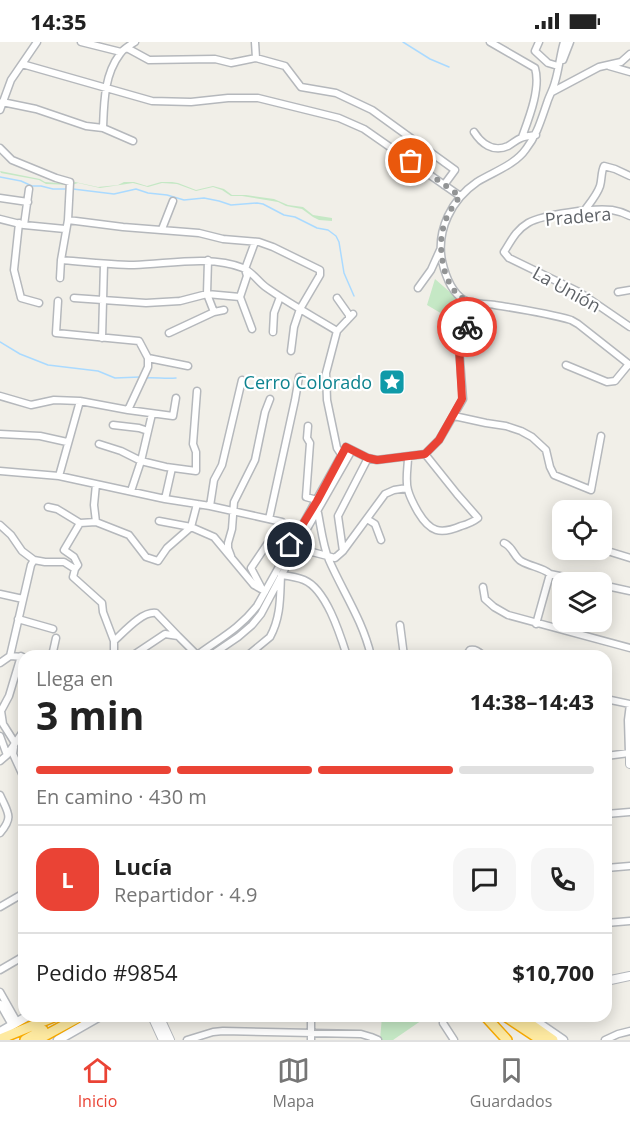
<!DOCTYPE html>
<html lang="es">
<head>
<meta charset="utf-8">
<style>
	body { margin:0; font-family:"Open Sans",sans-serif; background:#f6f6f6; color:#222; height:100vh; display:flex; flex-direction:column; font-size:22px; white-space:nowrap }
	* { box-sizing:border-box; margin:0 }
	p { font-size:20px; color:#767676 }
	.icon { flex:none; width:33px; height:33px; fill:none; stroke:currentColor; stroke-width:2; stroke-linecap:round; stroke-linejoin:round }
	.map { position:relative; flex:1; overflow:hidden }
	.details { position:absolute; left:18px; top:608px; width:594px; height:372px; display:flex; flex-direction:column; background:#fff; border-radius:18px; box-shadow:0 3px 15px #0003 }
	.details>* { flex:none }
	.fabs { position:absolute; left:552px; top:458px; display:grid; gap:12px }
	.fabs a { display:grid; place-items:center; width:60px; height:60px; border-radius:12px; background:#fff; box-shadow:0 3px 15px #0003; font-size:30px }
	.pin { position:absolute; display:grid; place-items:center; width:51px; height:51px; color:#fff; margin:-26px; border:3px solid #fff; border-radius:50%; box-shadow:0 2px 6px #0007 }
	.courier { position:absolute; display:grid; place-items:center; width:60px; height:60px; margin:-30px; border:4px solid #ea4335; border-radius:50%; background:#fff; color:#222; box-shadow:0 2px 8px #0007 }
	.overview em { font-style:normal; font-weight:700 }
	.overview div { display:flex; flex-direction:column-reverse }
	.overview { display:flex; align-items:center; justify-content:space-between; height:102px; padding:0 18px }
	h1 { font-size:39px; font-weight:700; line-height:45px }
	.bar { display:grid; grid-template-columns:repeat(4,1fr); gap:9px 6px; align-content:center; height:72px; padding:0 18px }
	.bar i { height:8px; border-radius:4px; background:#e0e0e0 }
	.bar .on { background:#ea4335 }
	.bar p { grid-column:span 4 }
	.line { display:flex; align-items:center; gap:15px; padding:0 18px; border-top:2px solid #e0e0e0 }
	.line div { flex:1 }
	.round { display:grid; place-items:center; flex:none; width:63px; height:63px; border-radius:18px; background:#f6f6f6 }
	.status { display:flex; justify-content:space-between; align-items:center; height:42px; padding:0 30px; background:#fff; direction:ltr }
	.status svg { height:16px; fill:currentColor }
	.tab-bar { display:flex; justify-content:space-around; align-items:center; height:84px; border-top:2px solid #e0e0e0; background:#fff; font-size:16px; color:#767676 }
	.tab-bar a { display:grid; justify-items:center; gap:3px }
	.tab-bar .on { color:#ea4335 }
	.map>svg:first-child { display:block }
	.green { fill:#c5e8c5 }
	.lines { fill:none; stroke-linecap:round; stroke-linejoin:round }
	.stream { stroke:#aadaff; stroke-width:1.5 }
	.minor-casing { stroke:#b5b8bc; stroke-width:9 }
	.tertiary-casing { stroke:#b5b8bc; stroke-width:10 }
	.secondary-casing { stroke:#b6babf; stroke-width:11 }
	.trunk-casing { stroke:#f9ab00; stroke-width:12 }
	.minor { stroke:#fff; stroke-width:6 }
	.tertiary { stroke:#fff; stroke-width:8 }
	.secondary { stroke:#fff; stroke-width:8 }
	.trunk { stroke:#feeaa1; stroke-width:9 }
	.done { stroke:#929495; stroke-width:6; stroke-dasharray:0 10.8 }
	.route { stroke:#ea4335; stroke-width:8 }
	.labels { text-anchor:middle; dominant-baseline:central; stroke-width:4.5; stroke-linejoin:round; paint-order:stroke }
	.street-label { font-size:18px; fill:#5f6368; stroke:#fff }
	.culture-label { font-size:18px; fill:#0d838f; stroke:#fff; text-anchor:end }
</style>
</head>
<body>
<div class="status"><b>14:35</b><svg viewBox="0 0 49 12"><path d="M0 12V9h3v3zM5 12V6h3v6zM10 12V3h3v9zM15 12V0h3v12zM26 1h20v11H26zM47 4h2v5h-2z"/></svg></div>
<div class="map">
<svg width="630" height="998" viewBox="0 0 630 998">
	<rect width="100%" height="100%" fill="#f1efe8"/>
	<path class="green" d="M0 129 40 137 45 140 71 142 75 140 98 145 118 143 124 140H134L147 144 161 140H172L178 141 196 148 213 144 224 147 232 153H246L274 157 288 163 303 165 313 173 332 176V179L319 178 313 175 302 167 286 164 278 160 242 154H231L222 148 213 145 196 149 177 142 162 141 148 145 133 141 100 146 78 141 72 143 46 142 39 138 1 131Z
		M435 237 467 265 451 284 444 273 427 263Z
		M382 974H428L393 998H380Z"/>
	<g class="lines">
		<path class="stream" d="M403 0 430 17 449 25
			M0 135 21 139 32 144H41L53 147H68
			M73 147 114 152 136 147 148 151 167 153 184 158 204 156 219 159 231 163 257 161 263 162 284 173 295 175 317 186 328 188 336 194 339 200 344 231 354 254
			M0 300 20 312 48 323 98 329 115 336 140 335
			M144 336C155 335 165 337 176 336"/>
		<defs>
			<path id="minor" d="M81 0 121 10
				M255 0 256 16
				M490 0 535 26C541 46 529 76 522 95
				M539 0 535 9 548 21 558 24
				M564 0C560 13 559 27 555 40 553 48 549 54 547 61 541 78 537 93 526 107 515 123 493 130 477 140 452 157 436 188 442 219 445 232 451 250 464 258 473 263 485 261 495 263 520 267 547 271 571 278L578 282 630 323
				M127 6 149 18 215 17 231 21 256 16 285 24 301 45 336 51 372 68 455 128 444 143
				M563 18 570 0
				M22 22 152 59 191 60 228 56H258L339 76 364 87 460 154
				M609 24 630 30
				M552 50 599 25 621 20 630 12
				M2 60 36 67 86 84 103 86C104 61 104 33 120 12 123 7 130 3 135 0
				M0 68 11 38 37 0
				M103 86 133 99
				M474 90C481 101 493 111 508 104 512 102 516 98 521 96 525 94 531 94 536 93
				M0 106 12 118 56 136 70 140 68 178 61 218 60 236
				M0 156 28 160
				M584 169C590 161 597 153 600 144 602 137 601 130 604 124L615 127 630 134
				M630 174C624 171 618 169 612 168 593 166 544 172 528 181 516 188 511 199 504 210L509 216 579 250 630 285
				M0 177 24 183 65 187
				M68 178 123 185 199 191 223 197 259 200 273 205 320 228V233L300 267 294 285 291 309
				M19 181 14 228 21 256 39 261
				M24 183 29 147
				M162 187 173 159
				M61 218C85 220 110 223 134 223 170 222 209 213 243 226 254 231 258 240 267 246 290 262 314 275 337 289
				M418 246 431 228 440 208
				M618 250 630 248
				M74 256 146 261 180 259 207 252 240 255
				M337 256 349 273V276
				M58 259 56 291 139 299 148 316V325L128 368
				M214 270 224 268
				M252 287 240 255 247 234 245 227 255 200
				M273 290 274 271 280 255
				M169 291 214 270 207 252 208 218
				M102 296 104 222
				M148 316 188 324
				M566 323 607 340 615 339 629 322
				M0 354 31 363 54 358 80 359 128 368 173 374 176 356
				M454 374 486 381 506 384 521 389 532 395 546 408 550 425 554 433 591 448 601 394
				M113 383 139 386 148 389
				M308 384 307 396 310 401 306 455 317 458
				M0 392 40 394 67 400
				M99 402 121 409 141 419 166 425 196 429V410L193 402 197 349
				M341 412 337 406 327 358 326 331 337 289 353 272
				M408 415C408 425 405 438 408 448 410 456 414 463 418 470 430 490 440 493 461 484 468 482 473 480 478 476L457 452 425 412
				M0 429 59 434 165 457 210 464 282 480 251 526 262 547 265 550
				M59 434 80 359
				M96 442 94 463 96 480
				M131 449 141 419 152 372
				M165 457 172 426
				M210 464 214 438 222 423 242 338
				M48 465 57 467 80 481
				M316 470 318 471C321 486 323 504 329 518 343 550 363 579 371 614
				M269 477 295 358 299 335
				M367 477 375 482 381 498
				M159 479 191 485 214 495 254 543 261 547
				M0 483 11 493 22 509 34 518 45 520H64L75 527 78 523 74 515 64 508 80 481 96 480 129 493 146 515 158 519 167 506 191 485 197 462
				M504 501C513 505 514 515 521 519 531 525 542 525 550 532L588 540
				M293 505 335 516 343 509 385 452 394 448 407 446
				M601 507 630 516
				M343 509 338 474 368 416
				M231 514 228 506V501L232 487 234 460 255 418 265 370 270 357
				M75 527 73 535 102 561 103 570 114 599
				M602 543 630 549
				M483 545 485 557 494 565 508 573 630 606
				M0 552 23 557
				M18 577 53 587
				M536 582 550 532
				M400 583 404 614
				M10 614 31 523 34 518
				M52 614 56 596
				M114 614V599C124 590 142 569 156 571L178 594
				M132 614 165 592 178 594 197 613
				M196 614C220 596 238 588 257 564L346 405 368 416 377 418 425 412 439 398 463 357 459 306 462 292 475 270V261
				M210 614 238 595 252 583 261 572 296 506 352 408
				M247 614 270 595C281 575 280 555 281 533 289 534 297 535 304 538 326 547 340 592 347 614
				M466 614 470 608C476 607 479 610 484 614
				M0 621 10 614 23 615
				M606 657 630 662
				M0 694 7 713
				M15 701 3 682 1 669 9 654 21 614
				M14 705 13 712 24 736
				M606 714 629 711 628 678 630 662
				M0 719 7 713 24 688
				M0 753C8 771 14 775 0 791
				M606 772 630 770
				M606 826 630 824
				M0 865 24 851
				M606 881 630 879
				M0 928 24 914
				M0 950 17 980
				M0 962 12 983
				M311 974V998
				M443 981 454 998
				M187 998 213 990 223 989 361 992 371 995 378 998
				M605 998 618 992 630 989"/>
			<path id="tertiary" d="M630 711V722
				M606 939 630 934
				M152 974 163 998
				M159 974 170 998"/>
			<path id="secondary" d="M528 974 563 998
				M0 990 28 974
				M58 998 100 974"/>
			<path id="trunk" d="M485 974 507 998
				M505 974 541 998
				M519 974 553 998
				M0 997 56 974
				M25 998 43 988
				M37 998 81 974"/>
		</defs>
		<use href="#minor" class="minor-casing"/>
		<use href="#tertiary" class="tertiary-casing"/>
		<use href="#secondary" class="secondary-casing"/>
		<use href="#trunk" class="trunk-casing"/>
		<use href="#minor" class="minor"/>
		<use href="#tertiary" class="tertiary"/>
		<use href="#secondary" class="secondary"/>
		<use href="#trunk" class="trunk"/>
	</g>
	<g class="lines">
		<path class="done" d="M411 119 460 154C454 163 447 172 444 183 436 207 444 257 475 261V270L467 285"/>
		<path class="route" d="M290 503 317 459 346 405 368 416 377 418 425 412 439 398 462 357 459 306 462 292 467 285"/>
	</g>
	<defs>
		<symbol id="sight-square" viewBox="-11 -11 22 22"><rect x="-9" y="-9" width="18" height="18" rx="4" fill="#0f9aa8" stroke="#fff"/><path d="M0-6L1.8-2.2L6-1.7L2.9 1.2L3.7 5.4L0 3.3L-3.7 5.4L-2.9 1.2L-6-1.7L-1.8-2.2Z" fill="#fff"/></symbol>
	</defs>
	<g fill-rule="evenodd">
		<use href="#sight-square" x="377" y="325" width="30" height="30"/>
	</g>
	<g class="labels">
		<g class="street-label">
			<text transform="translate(578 174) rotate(-5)">Pradera</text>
			<text transform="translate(567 247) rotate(29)">La Unión</text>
		</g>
		<g class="culture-label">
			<text x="372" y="340">Cerro Colorado</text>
		</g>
	</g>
</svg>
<div class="fabs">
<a><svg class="icon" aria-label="locate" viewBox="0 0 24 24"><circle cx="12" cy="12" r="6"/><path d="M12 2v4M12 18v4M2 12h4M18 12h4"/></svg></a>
<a><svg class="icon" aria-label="layers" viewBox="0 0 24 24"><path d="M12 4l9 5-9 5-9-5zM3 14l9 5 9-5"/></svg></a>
</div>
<div class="pin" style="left:411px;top:119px;background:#ea580c"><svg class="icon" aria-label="bag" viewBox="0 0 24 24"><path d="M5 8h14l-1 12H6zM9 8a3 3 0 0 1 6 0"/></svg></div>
<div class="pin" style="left:290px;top:503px;background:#1f2937"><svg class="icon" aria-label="home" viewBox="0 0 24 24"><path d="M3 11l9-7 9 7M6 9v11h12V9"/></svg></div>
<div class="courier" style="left:467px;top:285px"><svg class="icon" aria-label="bike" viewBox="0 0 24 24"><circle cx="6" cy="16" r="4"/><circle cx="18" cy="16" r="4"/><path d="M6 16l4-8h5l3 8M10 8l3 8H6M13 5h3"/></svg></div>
<section class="details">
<div class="overview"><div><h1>3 min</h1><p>Llega en</p></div><em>14:38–14:43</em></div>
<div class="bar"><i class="on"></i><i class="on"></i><i class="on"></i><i></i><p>En camino · 430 m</p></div>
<div class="line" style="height:108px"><b class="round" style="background:#ea4335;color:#fff">L</b><div><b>Lucía</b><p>Repartidor · 4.9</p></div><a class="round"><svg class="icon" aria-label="chat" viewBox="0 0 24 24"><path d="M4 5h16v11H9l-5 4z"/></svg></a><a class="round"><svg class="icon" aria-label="phone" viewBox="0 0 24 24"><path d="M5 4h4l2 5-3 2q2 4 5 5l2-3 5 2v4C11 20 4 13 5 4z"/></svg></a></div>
<div class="line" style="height:78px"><div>Pedido #9854</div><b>$10,700</b></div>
</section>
</div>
<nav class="tab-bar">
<a class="on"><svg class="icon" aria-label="home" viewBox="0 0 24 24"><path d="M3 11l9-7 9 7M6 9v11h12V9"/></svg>Inicio</a>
<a><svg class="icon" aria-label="map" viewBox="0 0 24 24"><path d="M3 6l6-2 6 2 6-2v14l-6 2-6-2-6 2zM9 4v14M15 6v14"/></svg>Mapa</a>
<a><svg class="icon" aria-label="saved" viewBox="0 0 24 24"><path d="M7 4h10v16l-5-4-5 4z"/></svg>Guardados</a>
</nav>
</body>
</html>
